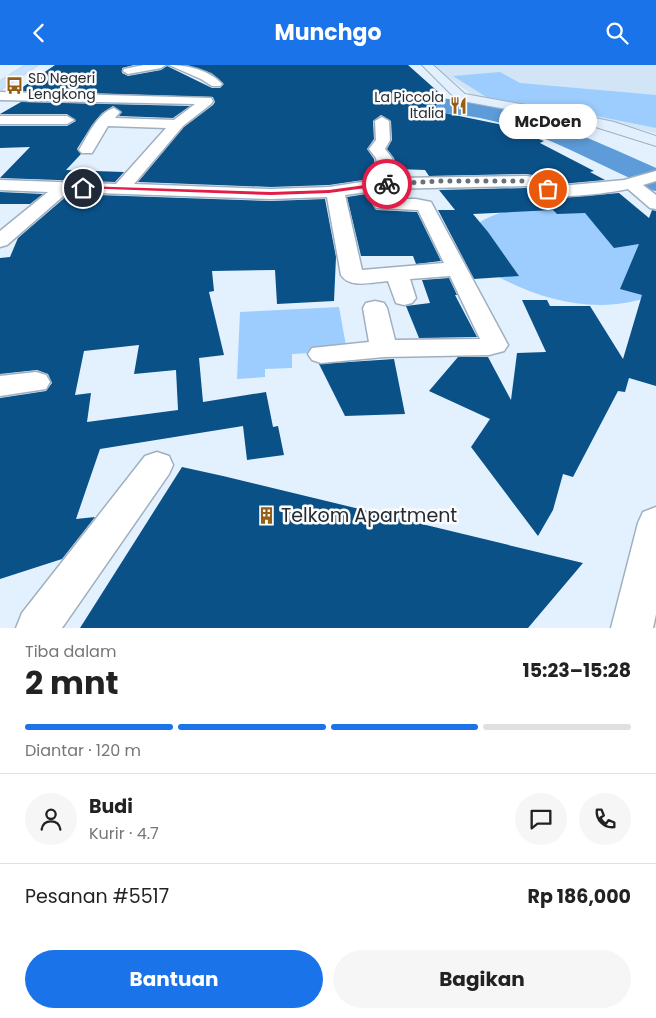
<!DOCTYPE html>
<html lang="id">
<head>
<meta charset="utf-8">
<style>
	body { margin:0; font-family:Poppins,sans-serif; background:#f6f6f6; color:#222; height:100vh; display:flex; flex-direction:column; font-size:19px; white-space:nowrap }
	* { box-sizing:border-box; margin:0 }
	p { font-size:16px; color:#767676 }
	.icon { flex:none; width:28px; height:28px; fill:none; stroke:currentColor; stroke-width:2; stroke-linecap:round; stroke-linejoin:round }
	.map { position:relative; height:563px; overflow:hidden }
	.drawer { display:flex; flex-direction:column; background:#fff; flex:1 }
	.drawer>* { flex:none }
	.pin { position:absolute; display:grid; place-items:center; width:42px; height:42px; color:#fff; margin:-21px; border:2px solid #fff; border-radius:50%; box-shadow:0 1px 5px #0007 }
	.courier { position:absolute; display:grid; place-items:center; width:50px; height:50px; margin:-25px; border:4px solid #e11d48; border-radius:50%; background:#fff; color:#222; box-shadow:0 1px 6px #0007 }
	.bubble { position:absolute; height:35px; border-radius:18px; background:#fff; box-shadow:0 2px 8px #0003; font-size:16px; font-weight:700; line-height:35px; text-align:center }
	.head em { font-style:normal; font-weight:700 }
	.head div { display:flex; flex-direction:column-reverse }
	.head { display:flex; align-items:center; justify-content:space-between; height:85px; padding:0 25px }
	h1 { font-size:32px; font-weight:700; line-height:38px }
	.bar { display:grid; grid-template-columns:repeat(4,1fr); gap:8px 5px; align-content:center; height:60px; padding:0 25px }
	.bar i { height:6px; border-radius:4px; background:#e0e0e0 }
	.bar .selected { background:#1a73e8 }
	.bar p { grid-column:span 4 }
	.line { display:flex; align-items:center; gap:12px; padding:0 25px; border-top:1px solid #e0e0e0 }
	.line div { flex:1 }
	.round { display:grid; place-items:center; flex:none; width:52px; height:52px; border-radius:26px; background:#f6f6f6 }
	.action { display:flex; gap:10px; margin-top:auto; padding:10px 25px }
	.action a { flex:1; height:58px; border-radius:30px; background:#1a73e8; color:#fff; font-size:20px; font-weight:700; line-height:58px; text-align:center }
	.action a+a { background:#f6f6f6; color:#222 }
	header { display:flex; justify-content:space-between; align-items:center; height:65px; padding:0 25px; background:#1a73e8; color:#fff; font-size:22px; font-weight:700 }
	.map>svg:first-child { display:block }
	.built { fill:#d2e5f7 }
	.green { fill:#9ccdfe }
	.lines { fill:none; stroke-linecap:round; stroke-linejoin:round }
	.river { fill:#5d9cd8; fill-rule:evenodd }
	.building { fill:#0a5188; fill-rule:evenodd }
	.street-casing { stroke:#9fafbf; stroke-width:3 }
	.secondary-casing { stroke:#9fafbf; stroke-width:2 }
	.primary-casing { stroke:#d3d5d6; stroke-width:2 }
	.street { fill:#fff; fill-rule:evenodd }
	.secondary { fill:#e2f0fe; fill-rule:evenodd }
	.primary { fill:#c5e2fe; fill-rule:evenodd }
	.route { fill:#e11d48 }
	.done { stroke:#68707a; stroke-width:5; stroke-dasharray:0 9 }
	.labels { text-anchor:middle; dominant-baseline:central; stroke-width:5; stroke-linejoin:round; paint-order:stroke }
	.far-poi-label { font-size:14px; fill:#252b32; stroke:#fcfcfc; text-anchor:start }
	.near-poi-label { font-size:19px; fill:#252b32; stroke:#fcfcfc; text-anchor:start }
</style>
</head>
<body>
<header><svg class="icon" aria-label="back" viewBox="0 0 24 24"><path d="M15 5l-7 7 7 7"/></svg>Munchgo<svg class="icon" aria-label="search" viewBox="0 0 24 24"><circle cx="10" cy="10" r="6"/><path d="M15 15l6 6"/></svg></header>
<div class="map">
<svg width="656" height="563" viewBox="0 0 656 563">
	<rect width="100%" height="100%" fill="#e3f1ff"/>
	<path class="built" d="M436 0H656V68L606 56 477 33 439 6Z"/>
	<path class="green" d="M500 7 520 18 656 30V63L566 45 499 36 488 33 453 11Z
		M567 144 597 150 650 173 647 233C638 235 627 238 617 239 571 244 525 228 486 205L474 161C504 140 532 144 567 144Z
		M339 242 347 286 292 289V303L265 304V312L237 314 240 247Z"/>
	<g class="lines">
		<path class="river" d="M184 0H210L249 15 285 20 288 25 285 30C254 37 214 16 186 4Z
			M370 27C412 31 455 32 496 42 551 55 602 79 654 102L656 103V126L645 124 632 114C583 92 534 64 480 53 441 45 400 48 362 39L359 34 362 29Z"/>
	</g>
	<path class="building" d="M55 0H134L122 3V8L128 11 161 5 167 1 212 23H220L224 19 212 8 188 0H408L445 33 430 45 503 60 544 76 540 78 594 106 590 107 605 115 561 119 556 118 547 112 526 109 429 111 425 105 397 104 394 93 387 84 392 75 391 56 381 50 373 56 374 74 367 84 374 94 377 113 329 120 271 122 138 117 184 62 213 40 215 37 213 32 17 26Z
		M21 37 190 41 173 53 119 51 122 47 113 41 102 48 92 60 77 84 81 89 66 105 124 107 115 117 0 113 30 82 0 83V61H67L76 56 67 49H0Z
		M526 123 548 131 560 133 619 128 649 153 652 145 656 146V321L629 313 625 327 618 326 573 412 563 409 553 445 538 471 471 382 490 354 429 326 458 292H488L511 335 517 288 546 287 522 235H547L550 241H590L623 294 642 230 620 224 639 179 614 183 585 148 557 149 553 145 473 149 488 167 519 211 474 214 438 145H455L439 125Z
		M0 127 43 129 30 139H0Z
		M69 129 271 136 325 134 336 192 334 236 277 239 275 205 212 206 214 226 209 227 224 290 199 293 203 337 266 327 273 362 278 361 284 390 247 395 243 361 100 384 76 454 95 452 62 494 0 514V333L46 326 52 318 48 309 37 305 0 309V193L10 192 18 173ZM139 280 134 309 176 305 178 345 87 357 91 328 75 330 84 286Z
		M366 129 376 145 417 147 441 196 416 199 413 191H361L347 132Z
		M449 213 457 230H455L477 272 419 273 406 241 430 238 422 215Z
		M394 294 405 349 345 351 319 299Z
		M182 402 223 411 583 498 528 563H80Z"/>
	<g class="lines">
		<defs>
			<path id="street" d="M144 0H166L161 3 128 9 123 6 124 4Z
				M169 0C186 0 210 5 222 19L220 21H212L201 14Z
				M0 27 211 33 213 36 211 39 183 61 134 119 271 124 329 122 381 114 376 93 369 84 376 75 375 56 382 52 389 56 390 75 385 84 392 93 397 113 526 111 547 114 555 120 561 121 624 115 656 106V116L643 120 656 130V144L650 143 628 124C608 128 571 133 552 130 542 129 536 122 526 121L383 124 388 134H416L431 137 508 280 504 286 489 290 384 292 321 298 312 295 308 289 312 283 369 277 363 243 366 238 375 236 384 238 387 243 395 275 480 274 450 211 410 214 416 233 412 238 404 240 396 238 388 216C373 217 350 224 341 210L327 132 271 134 68 127 7 180 0 182V166L48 127 0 125V115L116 119 166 63 108 61 92 88H82L79 85C87 72 98 47 114 43L120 47 115 53 174 55 195 39 0 35ZM367 127 376 143 418 145 444 198 362 205 345 130Z
				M0 51H67L74 55 67 59H0Z
				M36 307 46 310 50 317 46 324 0 331V311Z
				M157 387 169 391 173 400 169 409 62 563H16L22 548 145 391Z
				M656 442V549L653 563H611L638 458 643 447Z"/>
			<path id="secondary" d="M422 0H433L465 29 586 51 614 57 656 71V81L586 59 457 35Z"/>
			<path id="primary" d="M26 0H38L0 25V16Z"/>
		</defs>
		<use href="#street" class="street-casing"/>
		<use href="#secondary" class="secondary-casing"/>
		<use href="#primary" class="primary-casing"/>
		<use href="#street" class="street"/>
		<use href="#secondary" class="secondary"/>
		<use href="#primary" class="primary"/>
	</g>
	<path class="route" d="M387 117 388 120 329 128 271 130 80 123 83 121 271 127 329 125Z"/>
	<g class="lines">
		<path class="done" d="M387 119 439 116H526L541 118 548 124"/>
	</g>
	<defs>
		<symbol id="bus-bare" viewBox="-9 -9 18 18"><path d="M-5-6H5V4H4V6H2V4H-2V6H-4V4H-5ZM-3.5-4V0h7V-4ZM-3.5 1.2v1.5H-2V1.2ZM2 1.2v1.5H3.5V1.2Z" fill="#945e14" stroke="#fcfcfc" stroke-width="2.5" paint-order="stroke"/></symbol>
		<symbol id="restaurant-bare" viewBox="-9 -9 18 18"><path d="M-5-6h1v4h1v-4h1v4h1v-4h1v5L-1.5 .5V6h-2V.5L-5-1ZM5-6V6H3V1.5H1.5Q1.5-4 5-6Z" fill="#945e14" stroke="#fcfcfc" stroke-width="2.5" paint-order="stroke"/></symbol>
		<symbol id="building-bare" viewBox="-9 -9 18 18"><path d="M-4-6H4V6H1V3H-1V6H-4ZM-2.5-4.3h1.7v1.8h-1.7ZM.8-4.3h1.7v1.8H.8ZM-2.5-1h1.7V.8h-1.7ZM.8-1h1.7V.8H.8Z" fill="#945e14" stroke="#fcfcfc" stroke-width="2.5" paint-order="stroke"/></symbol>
	</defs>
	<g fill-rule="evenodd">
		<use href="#bus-bare" x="2" y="8" width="25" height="25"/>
		<use href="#restaurant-bare" x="446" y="28" width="25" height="25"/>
		<use href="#building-bare" x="254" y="438" width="25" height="25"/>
	</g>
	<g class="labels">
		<g class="far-poi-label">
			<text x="28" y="13">SD Negeri<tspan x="28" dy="16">Lengkong</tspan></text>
			<text x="444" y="32" text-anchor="end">La Piccola<tspan x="444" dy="16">Italia</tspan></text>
		</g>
		<g class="near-poi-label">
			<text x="281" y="450">Telkom Apartment</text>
		</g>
	</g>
</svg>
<div class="pin" style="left:548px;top:124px;background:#ea580c"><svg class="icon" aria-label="bag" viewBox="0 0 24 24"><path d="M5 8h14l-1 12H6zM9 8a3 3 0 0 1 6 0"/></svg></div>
<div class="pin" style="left:83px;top:123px;background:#1f2937"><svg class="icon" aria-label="home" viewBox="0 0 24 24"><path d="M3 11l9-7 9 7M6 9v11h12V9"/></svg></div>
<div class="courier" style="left:387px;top:119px"><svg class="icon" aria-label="bike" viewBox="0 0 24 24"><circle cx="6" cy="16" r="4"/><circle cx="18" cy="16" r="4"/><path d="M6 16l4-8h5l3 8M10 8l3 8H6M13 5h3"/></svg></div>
<div class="bubble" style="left:499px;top:39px;width:98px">McDoen</div>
</div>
<section class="drawer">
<div class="head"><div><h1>2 mnt</h1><p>Tiba dalam</p></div><em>15:23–15:28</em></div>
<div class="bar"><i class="selected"></i><i class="selected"></i><i class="selected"></i><i></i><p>Diantar · 120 m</p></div>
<div class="line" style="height:90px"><a class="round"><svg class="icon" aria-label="person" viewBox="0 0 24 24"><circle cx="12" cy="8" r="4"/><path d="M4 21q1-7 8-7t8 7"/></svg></a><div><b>Budi</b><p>Kurir · 4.7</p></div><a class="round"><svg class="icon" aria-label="chat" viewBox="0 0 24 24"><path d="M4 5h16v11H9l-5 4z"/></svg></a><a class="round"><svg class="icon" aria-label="phone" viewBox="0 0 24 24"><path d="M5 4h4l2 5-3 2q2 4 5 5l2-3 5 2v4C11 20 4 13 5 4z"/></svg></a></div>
<div class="line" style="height:65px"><div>Pesanan #5517</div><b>Rp 186,000</b></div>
<div class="action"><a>Bantuan</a><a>Bagikan</a></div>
</section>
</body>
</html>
